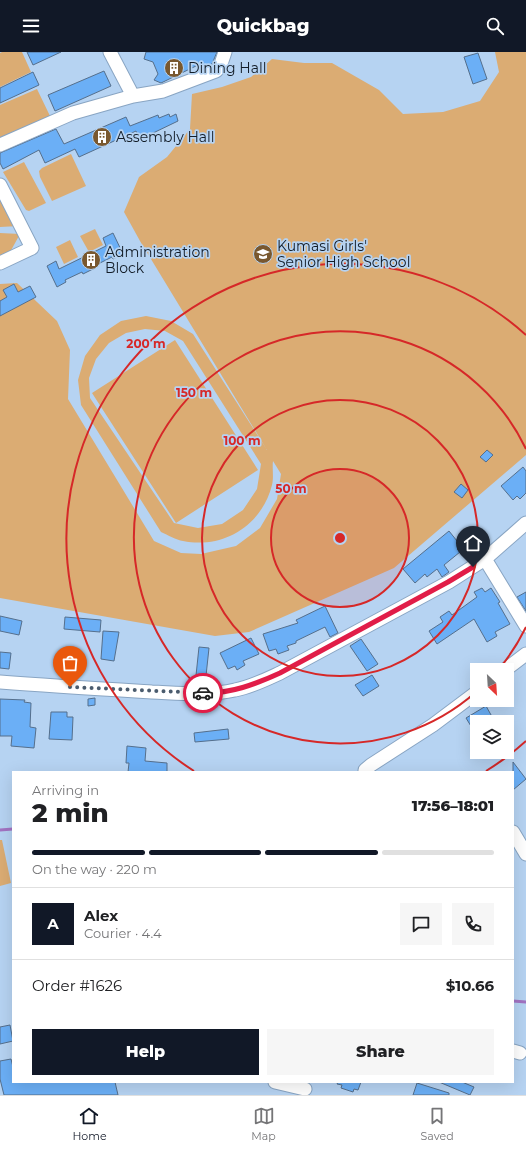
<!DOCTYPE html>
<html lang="en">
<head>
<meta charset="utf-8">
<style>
	body { margin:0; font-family:Montserrat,sans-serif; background:#f6f6f6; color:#202124; height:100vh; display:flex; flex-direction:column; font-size:15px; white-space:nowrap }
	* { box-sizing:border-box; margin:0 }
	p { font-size:13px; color:#757577 }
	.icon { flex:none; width:22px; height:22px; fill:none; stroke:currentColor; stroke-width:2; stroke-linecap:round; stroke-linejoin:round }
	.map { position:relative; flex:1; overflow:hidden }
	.side { position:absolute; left:12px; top:719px; width:502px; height:312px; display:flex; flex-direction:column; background:#fff; border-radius:0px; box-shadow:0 4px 16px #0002 }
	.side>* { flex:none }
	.needle { width:26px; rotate:155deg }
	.fabs { position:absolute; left:470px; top:611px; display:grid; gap:8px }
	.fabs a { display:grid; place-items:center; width:44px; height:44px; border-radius:0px; background:#fff; box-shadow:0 4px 16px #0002; font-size:20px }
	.pin { position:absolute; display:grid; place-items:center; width:34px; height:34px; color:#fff; margin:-41px -17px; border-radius:50% 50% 50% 0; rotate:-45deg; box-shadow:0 0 4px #0007 }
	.pin .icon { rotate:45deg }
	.courier { position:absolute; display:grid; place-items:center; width:40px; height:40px; margin:-20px; border:3px solid #e11d48; border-radius:50%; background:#fff; color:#222; box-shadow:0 1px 5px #0007 }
	.headline em { font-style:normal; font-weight:800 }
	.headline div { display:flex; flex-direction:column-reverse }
	.headline { display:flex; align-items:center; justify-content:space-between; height:68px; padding:0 20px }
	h1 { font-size:26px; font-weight:800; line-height:30px }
	.bar { display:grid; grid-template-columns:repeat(4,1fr); gap:6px 4px; align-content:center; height:48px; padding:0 20px }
	.bar i { height:5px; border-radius:3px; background:#e0e0e0 }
	.bar .on { background:#111827 }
	.bar p { grid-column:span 4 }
	.line { display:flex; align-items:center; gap:10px; padding:0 20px; border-top:1px solid #e0e0e0 }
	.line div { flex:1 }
	.round { display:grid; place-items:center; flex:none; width:42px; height:42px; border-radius:0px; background:#f6f6f6 }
	.button { display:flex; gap:8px; margin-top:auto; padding:8px 20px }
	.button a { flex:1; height:46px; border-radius:0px; background:#111827; color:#fff; font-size:16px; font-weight:800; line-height:46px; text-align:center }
	.button a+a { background:#f6f6f6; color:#202124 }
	header { display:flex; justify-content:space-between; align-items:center; height:52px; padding:0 20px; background:#111827; color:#fff; font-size:18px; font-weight:800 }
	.tabs { display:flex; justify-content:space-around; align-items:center; height:56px; border-top:1px solid #e0e0e0; background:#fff; font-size:11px; color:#757577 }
	.tabs a { display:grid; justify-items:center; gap:2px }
	.tabs .on { color:#111827 }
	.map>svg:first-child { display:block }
	.green { fill:#dbac73; fill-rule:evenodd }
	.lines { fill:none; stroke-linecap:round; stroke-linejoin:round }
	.stream { stroke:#a273c2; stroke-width:3 }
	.building { fill:#6baff6; stroke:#556f8c }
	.minor-casing { stroke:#89a5c3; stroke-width:15 }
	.minor { stroke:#fff; stroke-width:13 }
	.done { stroke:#4b5c6e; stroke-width:4; stroke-dasharray:0 7.2 }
	.route { stroke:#e11d48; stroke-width:5 }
	.ring { fill:none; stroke:#d62828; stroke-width:2 }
	.labels { text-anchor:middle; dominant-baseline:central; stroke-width:3.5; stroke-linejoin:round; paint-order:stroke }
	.poi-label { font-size:14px; fill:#121c27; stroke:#b6d3f2; text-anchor:start }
	.centre { fill:#d62828; stroke:#b6d3f2; stroke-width:2 }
	.ring-label { font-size:12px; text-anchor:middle; font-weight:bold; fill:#d62828; stroke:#b6d3f2; stroke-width:3.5; stroke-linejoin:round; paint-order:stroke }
</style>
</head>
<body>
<header><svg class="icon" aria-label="menu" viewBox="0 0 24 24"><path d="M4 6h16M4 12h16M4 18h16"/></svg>Quickbag<svg class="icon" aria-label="search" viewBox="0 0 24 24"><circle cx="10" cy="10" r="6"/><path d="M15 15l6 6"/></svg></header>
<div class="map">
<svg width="526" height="1043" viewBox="0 0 526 1043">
	<rect width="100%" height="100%" fill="#b6d3f2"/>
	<path class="green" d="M2 0H22L31 20 0 35V1Z
		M495 0H526V403L394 516 249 580 215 584 0 546V232L17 231 57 269 70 298 68 347 154 489 181 501 201 502 236 494 260 476 277 447 281 422 273 409C272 416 274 425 272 433 262 473 224 497 183 489 176 488 168 483 161 480L81 353 78 328 85 304 100 283 121 269 146 264 171 269 193 282 267 398 140 189 124 160 139 125 167 105 190 77 192 42 222 35 251 25 272 7 304 11H332L379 38 403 62 443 60 480 49 499 20ZM145 277 165 279 183 289 261 412 257 437 243 458 222 472 198 476 174 471 90 346 89 326 96 307 109 291 126 281Z
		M37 37 50 64 0 87V53Z
		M71 102 86 134 52 149 40 125 39 119 42 116Z
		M24 110 46 151 29 159 26 158 3 120Z
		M0 138 19 174 0 175Z
		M95 177 103 193 89 200 80 184Z
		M0 181 20 182 9 202 0 206Z
		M70 188 78 205 64 212 56 195Z
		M175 288 258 418 176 471 92 341Z
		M0 788H2L11 831 0 834Z"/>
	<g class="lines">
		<path class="stream" d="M0 778 13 777
			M513 949 526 950"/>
	</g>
	<path class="building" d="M27 0H61L33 13Z
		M146 0H217L212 12 204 15 198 13 161 31 154 28 158 22 153 10 144 7Z
		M478 1 487 27 473 32 464 5Z
		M104 19 111 34 55 59 48 43Z
		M33 20 39 33 0 51V36Z
		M169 62 170 65 176 62 178 69 151 82 152 85 140 90 136 79 79 105 75 97 45 111 39 98 3 117 0 111V101L56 77 64 92 126 65 130 74 158 63 159 66Z
		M113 181 123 202 113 207 112 205 94 214 95 216 83 222 82 220 65 228 66 230 57 235 47 214 56 209 59 217 106 194 103 186Z
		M14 232 18 240 30 234 36 245 0 264V249L7 245 3 238Z
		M487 398 493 403 486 410 480 405Z
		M523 415 526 419V441L520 447 517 444 513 448 501 434Z
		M461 432 468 438 462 446 454 440Z
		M449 479 461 494 457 497 460 500 444 513 449 520 442 525 437 517 427 525 425 522 415 531 403 517Z
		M482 536 485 540 491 536 500 550 498 551 510 572 495 580 497 584 487 590 474 567 437 592 429 579 443 570 440 565 449 559 452 563 477 545 474 540Z
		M526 540V559L517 545Z
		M325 554 338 581 330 585 325 575 296 589V591L287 594 289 598 278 602 276 597 269 599 263 582 298 571 296 568Z
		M0 564 22 569 19 583 0 579Z
		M65 565 101 568 100 580 64 577Z
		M103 579 119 580 114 609 101 607Z
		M251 586 259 602 243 609 245 613 237 618 235 614 228 617 220 601Z
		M361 587 378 612 367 619 350 594Z
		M199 595 209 596 205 633H195Z
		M0 600 11 601 9 617 0 616Z
		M372 623 379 634 363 644 355 633Z
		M95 646V653L88 654V647Z
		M0 647 25 648 24 650 31 651 30 675 36 676 34 696 11 694 12 684H0Z
		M486 654 495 670H477V684L466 666Z
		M51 660H67V665H73L72 688 49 687Z
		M228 677 229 687 195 690 194 681Z
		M127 694 146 696 145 709 167 711V720H128L129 711H126Z
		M513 710 526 727 513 738Z
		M10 973 13 989 0 992V975Z
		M11 1007 13 1015V1030H115L118 1043H4L0 1027V1009Z
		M338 1030H361L358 1038 354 1037 353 1040 341 1036 342 1033 337 1032Z
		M439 1030H462L474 1035 470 1043Z
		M417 1031 449 1041V1043H413Z"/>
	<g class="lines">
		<defs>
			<path id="minor" d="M110 0 133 44
				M0 93 73 61 133 44 163 39 216 19 220 15 225 0
				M0 133 32 196 0 211
				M485 507 526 574
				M505 618 526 602
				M0 630C51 634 102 637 152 640 179 641 208 644 235 638 251 635 265 628 280 621L449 530 485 507 526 471
				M365 720V718L371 713 433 673 477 640
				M513 780 526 802
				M513 999 520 1001
				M275 1030 305 1037"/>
		</defs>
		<use href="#minor" class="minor-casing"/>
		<use href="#minor" class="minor"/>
	</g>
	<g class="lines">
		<path class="done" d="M70 635 203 641"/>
		<path class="route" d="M203 641C230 642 256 632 280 621L448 530 473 515"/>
	</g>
	<circle cx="340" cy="486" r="69" fill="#d62828" fill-opacity=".12"/>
	<g class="ring">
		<circle cx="340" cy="486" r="69"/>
		<circle cx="340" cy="486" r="138"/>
		<path d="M526 575A206 206 0 0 1 499 617M476 640A206 206 0 1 1 526 397"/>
		<path d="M526 689A275 275 0 0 1 486 719M194 719A275 275 0 1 1 526 283"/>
	</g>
	<defs>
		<symbol id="building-disc" viewBox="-11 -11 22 22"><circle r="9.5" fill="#79582f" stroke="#b6d3f2"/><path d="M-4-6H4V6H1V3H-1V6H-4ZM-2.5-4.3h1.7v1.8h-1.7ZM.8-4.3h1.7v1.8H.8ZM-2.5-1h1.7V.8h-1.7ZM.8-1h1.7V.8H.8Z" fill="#fff"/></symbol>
		<symbol id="school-disc" viewBox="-11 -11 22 22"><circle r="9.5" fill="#79582f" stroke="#b6d3f2"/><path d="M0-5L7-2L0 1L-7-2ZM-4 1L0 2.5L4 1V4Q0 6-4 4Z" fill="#fff"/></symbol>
	</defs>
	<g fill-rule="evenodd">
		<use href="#building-disc" x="163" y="5" width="22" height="22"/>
		<use href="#building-disc" x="91" y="74" width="22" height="22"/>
		<use href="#school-disc" x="252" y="191" width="22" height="22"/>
		<use href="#building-disc" x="80" y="197" width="22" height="22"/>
	</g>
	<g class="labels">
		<g class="poi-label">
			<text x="188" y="16">Dining Hall</text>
			<text x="116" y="85">Assembly Hall</text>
			<text x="277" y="194">Kumasi Girls'<tspan x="277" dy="16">Senior High School</tspan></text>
			<text x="105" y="200">Administration<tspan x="105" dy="16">Block</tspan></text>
		</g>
	</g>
	<circle cx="340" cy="486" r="6" class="centre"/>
	<g class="ring-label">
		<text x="146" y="296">200 m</text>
		<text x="194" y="345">150 m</text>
		<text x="242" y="393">100 m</text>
		<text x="291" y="441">50 m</text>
	</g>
</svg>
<div class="fabs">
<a><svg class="needle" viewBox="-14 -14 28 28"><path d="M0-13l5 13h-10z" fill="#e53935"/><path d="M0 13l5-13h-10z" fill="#757577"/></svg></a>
<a><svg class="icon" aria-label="layers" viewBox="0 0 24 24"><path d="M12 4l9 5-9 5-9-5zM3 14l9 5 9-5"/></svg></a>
</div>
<div class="pin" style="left:70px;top:635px;background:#ea580c"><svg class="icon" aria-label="bag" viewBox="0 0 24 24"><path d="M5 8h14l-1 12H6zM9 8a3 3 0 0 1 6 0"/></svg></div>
<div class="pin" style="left:473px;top:515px;background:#1f2937"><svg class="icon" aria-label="home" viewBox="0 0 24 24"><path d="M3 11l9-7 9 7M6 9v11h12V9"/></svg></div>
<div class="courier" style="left:203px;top:641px"><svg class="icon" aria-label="car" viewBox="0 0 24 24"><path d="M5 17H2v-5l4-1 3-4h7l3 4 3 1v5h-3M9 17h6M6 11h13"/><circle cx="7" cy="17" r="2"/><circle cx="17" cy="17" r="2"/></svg></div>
<section class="side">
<div class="headline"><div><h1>2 min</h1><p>Arriving in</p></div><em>17:56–18:01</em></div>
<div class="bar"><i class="on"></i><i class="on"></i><i class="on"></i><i></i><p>On the way · 220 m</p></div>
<div class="line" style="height:72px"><b class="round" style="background:#111827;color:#fff">A</b><div><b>Alex</b><p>Courier · 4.4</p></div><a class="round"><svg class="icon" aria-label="chat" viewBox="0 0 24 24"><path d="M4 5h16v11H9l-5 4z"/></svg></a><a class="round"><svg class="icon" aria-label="phone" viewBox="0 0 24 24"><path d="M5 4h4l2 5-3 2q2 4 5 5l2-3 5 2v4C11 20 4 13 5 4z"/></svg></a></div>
<div class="line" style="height:52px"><div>Order #1626</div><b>$10.66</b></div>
<div class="button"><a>Help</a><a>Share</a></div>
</section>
</div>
<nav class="tabs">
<a class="on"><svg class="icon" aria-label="home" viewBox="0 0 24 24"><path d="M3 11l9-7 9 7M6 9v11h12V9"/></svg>Home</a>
<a><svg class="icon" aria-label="map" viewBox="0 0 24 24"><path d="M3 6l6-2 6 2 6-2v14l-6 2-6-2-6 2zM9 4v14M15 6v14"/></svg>Map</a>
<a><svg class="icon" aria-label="saved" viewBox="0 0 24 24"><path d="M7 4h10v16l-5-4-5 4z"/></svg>Saved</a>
</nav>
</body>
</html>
